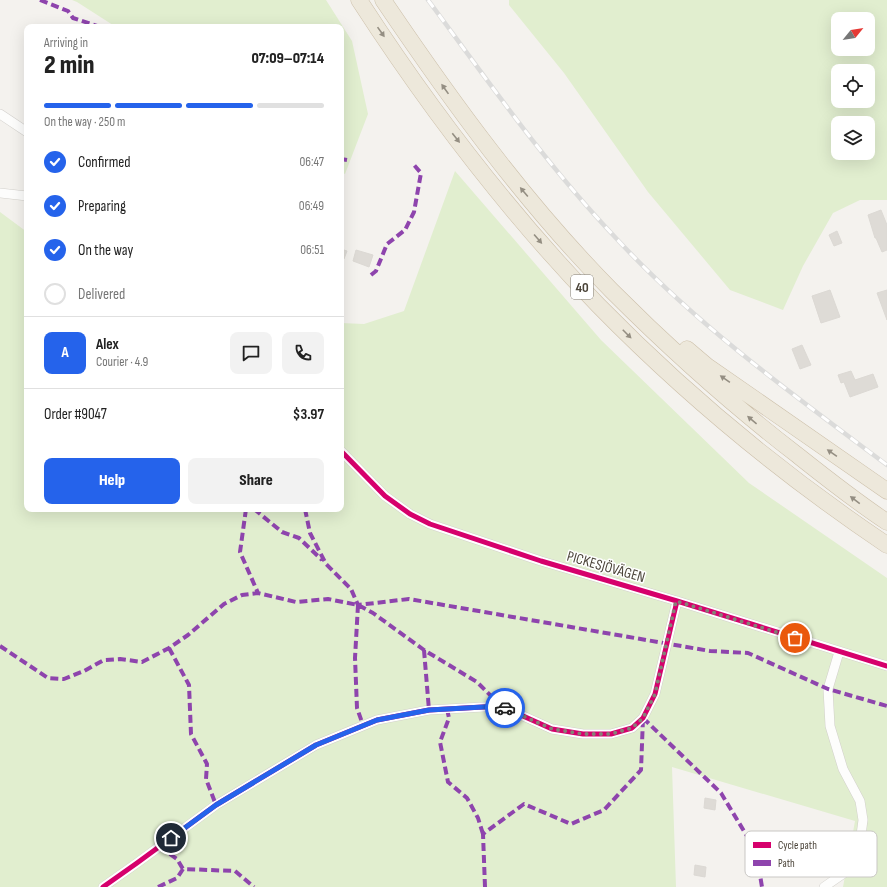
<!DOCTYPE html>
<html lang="en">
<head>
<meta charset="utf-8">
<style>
	body { margin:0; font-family:"Sofia Sans Condensed",sans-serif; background:#f2f2f2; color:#222; height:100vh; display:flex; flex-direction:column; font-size:15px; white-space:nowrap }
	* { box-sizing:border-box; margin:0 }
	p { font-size:13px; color:#767676 }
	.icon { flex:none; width:22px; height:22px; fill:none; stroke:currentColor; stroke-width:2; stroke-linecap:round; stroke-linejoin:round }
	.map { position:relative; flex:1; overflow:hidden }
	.sheet { position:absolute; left:24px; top:24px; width:320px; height:488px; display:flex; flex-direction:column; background:#fff; border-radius:8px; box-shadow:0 4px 16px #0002 }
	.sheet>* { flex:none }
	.needle { width:26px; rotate:60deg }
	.buttons { position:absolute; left:831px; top:12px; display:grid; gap:8px }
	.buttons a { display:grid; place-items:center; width:44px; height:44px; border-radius:8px; background:#fff; box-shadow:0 4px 16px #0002; font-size:20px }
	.pin { position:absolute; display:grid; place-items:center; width:34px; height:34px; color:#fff; margin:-17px; border:2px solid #fff; border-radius:50%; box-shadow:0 1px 4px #0007 }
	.courier { position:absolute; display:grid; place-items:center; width:40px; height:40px; margin:-20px; border:3px solid #2563eb; border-radius:50%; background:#fff; color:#222; box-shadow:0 1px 5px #0007 }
	.overview em { font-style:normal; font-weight:800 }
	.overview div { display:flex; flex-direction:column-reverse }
	.overview { display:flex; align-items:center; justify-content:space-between; height:68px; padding:0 20px }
	h1 { font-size:26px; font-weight:800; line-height:30px }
	.bar { display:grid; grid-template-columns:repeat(4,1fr); gap:6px 4px; align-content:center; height:48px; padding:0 20px }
	.bar i { height:5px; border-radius:3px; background:#e0e0e0 }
	.bar .active { background:#2563eb }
	.bar p { grid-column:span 4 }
	.line { display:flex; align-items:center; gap:10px; padding:0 20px; border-top:1px solid #e0e0e0 }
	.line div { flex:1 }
	.round { display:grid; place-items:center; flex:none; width:42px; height:42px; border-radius:8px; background:#f2f2f2 }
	ol { padding:0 20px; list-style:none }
	li { display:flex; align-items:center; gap:12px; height:44px }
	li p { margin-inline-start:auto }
	li .icon { padding:4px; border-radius:50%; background:#2563eb; color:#fff; stroke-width:4 }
	li:last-child { color:#767676 }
	li i { width:22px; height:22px; border:2px solid #e0e0e0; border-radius:50% }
	.primary-button { display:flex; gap:8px; margin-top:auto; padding:8px 20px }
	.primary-button a { flex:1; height:46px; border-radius:8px; background:#2563eb; color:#fff; font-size:16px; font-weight:800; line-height:46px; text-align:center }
	.primary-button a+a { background:#f2f2f2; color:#222 }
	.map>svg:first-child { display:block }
	.green { fill:#e1eecf; fill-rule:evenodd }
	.building { fill:#dedbd6; stroke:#dcd9d4 }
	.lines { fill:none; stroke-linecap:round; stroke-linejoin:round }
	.street-casing { stroke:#d2d0cb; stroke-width:10 }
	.highway-casing { stroke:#ccbfa9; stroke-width:17 }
	.street { stroke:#fdfdfc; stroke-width:9 }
	.highway { stroke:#ede8db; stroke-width:16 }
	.rail-casing { stroke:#dbdbda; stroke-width:4.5 }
	.rail { stroke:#fff; stroke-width:3; stroke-dasharray:9; stroke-linecap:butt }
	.quiet { stroke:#8e44ad; stroke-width:4; stroke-dasharray:8 4; stroke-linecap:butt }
	.cycleway-casing { stroke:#fff; stroke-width:8 }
	.cycleway { stroke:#d6006c; stroke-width:5 }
	.oneway { fill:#948e82 }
	.done { stroke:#868178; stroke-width:4; stroke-dasharray:0 7.2 }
	.route { stroke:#2563eb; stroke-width:5 }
	.labels { text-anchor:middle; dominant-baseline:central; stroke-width:3; stroke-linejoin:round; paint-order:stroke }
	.shield { fill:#fff; stroke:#817c74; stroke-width:1 }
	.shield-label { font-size:14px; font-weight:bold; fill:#4b4439 }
	.street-label { font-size:15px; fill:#4b4439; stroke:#fff }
	.key { fill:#fff; stroke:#c9c7c4; stroke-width:1 }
	.key-label { font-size:11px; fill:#4b4439 }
</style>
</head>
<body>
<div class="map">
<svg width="887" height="887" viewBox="0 0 887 887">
	<rect width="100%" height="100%" fill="#f4f2ee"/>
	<path class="green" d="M72 0H326L352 41 368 114 345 174 341 172V27H116L77 2Z
		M509 0H887V200H860L833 213 803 266 783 310 730 290 648 192 564 73 509 5ZM838 19H868V49H838ZM838 71H868V101H838ZM838 123H868V153H838Z
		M455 171 601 340 749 483 887 578V887H843L855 821 672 767 676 887H0V212L27 232V509H341V323L364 324 404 311Z"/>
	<path class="building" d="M881 210 887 225V250L882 252 876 238H875L868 215Z
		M837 231 842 243 834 246 829 235Z
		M341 249 347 251 344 259 341 258Z
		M356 250 373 255 369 267 353 261Z
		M830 290 840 317 821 323 812 296Z
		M887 290V320L877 293Z
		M802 345 811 365 800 369 792 349Z
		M851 371 855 380 873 374 878 387 850 397 844 382 841 383 838 375Z
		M705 798 716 800 715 810 704 808Z
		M695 865 706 867 705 877 694 875Z"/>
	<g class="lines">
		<defs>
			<path id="street" d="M0 114 27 132
				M0 193 27 196
				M341 451 385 496 410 514 430 524 541 561 677 601 887 666
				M103 887 137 863 216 805 316 745 377 720 429 710 501 706 552 729 583 734H611L632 728 643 718 655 694 677 601
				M824 887 850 869 859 850 863 820 860 801 843 769 830 726 828 689 839 652"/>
			<path id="highway" d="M359 0C429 108 508 212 598 305 686 395 783 475 887 545
				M383 0C452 102 525 203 612 291 670 349 731 404 796 454 825 477 855 501 887 522
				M687 349 707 366 887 491"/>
		</defs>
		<use href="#street" class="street-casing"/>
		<use href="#highway" class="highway-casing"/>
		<use href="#street" class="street"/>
		<use href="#highway" class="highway"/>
		<defs>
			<path id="rail" d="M428 0C488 81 545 163 614 236 694 323 792 394 887 465"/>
		</defs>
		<use href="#rail" class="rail-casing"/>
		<use href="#rail" class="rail"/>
		<path class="quiet" d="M40 0 68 11 73 18 100 27
			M341 159 347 160
			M371 275 376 271 387 244 405 230 414 212 421 173 414 165
			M246 509 240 552 258 593
			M254 509 282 532 299 538 322 560
			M305 509 310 533 326 564 351 589 358 605 409 599 710 651 748 653 828 689 887 706
			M358 605 355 658 357 708 363 725
			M0 646 48 678 64 679 84 671 104 660 120 659 142 662 169 648 188 635 224 604 242 595 258 593 296 602 328 599 358 605 373 613 424 650 477 682 501 706
			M169 648 189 685 191 734 207 764 206 779 216 805
			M424 650 429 710
			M447 709 449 718 440 742 448 782 467 798 478 818 483 834
			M643 718 721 793 756 851 762 887
			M160 847 177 859 183 869
			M158 887 177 878 183 869 235 871 254 887
			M485 887 483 834 524 804 571 824 604 810 641 770 643 718"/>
		<defs>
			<path id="cycleway" d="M341 451 385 496 410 514 430 524 541 561 677 601 887 666
				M103 887 137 863 216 805 316 745 377 720 429 710 501 706 552 729 583 734H611L632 728 643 718 655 694 677 601"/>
		</defs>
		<use href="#cycleway" class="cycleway-casing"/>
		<use href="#cycleway" class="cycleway"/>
	</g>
	<defs><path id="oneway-solid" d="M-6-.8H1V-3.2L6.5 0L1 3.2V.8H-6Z"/></defs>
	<g class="oneway">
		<use href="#oneway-solid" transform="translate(381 32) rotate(55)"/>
		<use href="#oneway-solid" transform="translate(445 89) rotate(-125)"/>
		<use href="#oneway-solid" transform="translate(456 138) rotate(52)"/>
		<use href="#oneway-solid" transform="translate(524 192) rotate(-130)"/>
		<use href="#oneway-solid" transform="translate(538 239) rotate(49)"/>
		<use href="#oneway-solid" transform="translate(627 334) rotate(45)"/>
		<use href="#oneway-solid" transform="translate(725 379) rotate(-145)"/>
		<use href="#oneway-solid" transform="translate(752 420) rotate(-140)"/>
		<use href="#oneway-solid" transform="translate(832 453) rotate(-145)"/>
		<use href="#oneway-solid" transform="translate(855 500) rotate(-143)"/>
	</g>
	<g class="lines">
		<path class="done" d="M505 708 552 729 583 734H611L632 728 643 718 655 694 676 601 795 638"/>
		<path class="route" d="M171 838 216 805 316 745 377 720 429 710 501 706 505 708"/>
	</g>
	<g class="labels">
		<rect class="shield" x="571" y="275" width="22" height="24" rx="3"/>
		<g class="shield-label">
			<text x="582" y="287">40</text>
		</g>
		<g class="street-label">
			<text transform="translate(606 567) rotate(16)">PICKESJÖVÄGEN</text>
		</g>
	</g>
	<rect x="745" y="831" width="132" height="46" rx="6" class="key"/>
	<rect x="753" y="842" width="18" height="6" fill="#d6006c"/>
	<rect x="753" y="860" width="18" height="6" fill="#8e44ad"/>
	<g class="key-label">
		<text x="778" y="849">Cycle path</text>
		<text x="778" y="867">Path</text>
	</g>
</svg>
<div class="buttons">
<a><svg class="needle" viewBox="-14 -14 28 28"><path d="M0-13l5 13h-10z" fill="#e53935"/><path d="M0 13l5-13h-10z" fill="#767676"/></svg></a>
<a><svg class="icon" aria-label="locate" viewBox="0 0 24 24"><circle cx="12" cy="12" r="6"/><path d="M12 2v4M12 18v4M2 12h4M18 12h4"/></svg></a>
<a><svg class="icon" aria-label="layers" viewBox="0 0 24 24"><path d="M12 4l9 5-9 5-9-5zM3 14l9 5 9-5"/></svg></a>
</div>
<div class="pin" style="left:795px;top:638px;background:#ea580c"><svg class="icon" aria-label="bag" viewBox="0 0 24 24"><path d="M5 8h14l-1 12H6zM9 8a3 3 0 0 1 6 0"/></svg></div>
<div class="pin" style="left:171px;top:838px;background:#1f2937"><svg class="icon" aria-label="home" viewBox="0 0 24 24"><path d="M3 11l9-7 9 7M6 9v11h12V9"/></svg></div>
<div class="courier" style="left:505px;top:708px"><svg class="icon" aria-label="car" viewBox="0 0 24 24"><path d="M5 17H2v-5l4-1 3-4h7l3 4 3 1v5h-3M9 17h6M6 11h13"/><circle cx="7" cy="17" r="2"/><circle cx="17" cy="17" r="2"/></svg></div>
<section class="sheet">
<div class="overview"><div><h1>2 min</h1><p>Arriving in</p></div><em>07:09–07:14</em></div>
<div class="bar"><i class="active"></i><i class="active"></i><i class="active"></i><i></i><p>On the way · 250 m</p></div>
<ol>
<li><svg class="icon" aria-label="check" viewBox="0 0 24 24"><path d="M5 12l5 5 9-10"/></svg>Confirmed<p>06:47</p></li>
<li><svg class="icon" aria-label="check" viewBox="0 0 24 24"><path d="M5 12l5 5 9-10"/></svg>Preparing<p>06:49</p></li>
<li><svg class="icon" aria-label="check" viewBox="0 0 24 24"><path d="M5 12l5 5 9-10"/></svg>On the way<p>06:51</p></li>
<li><i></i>Delivered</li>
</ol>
<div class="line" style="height:72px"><b class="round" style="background:#2563eb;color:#fff">A</b><div><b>Alex</b><p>Courier · 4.9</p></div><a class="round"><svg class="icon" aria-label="chat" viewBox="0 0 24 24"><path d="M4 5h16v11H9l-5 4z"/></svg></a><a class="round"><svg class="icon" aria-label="phone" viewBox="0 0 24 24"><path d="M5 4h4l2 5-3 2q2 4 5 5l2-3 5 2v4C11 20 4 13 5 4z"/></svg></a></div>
<div class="line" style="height:52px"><div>Order #9047</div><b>$3.97</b></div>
<div class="primary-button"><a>Help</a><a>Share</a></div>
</section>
</div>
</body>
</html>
